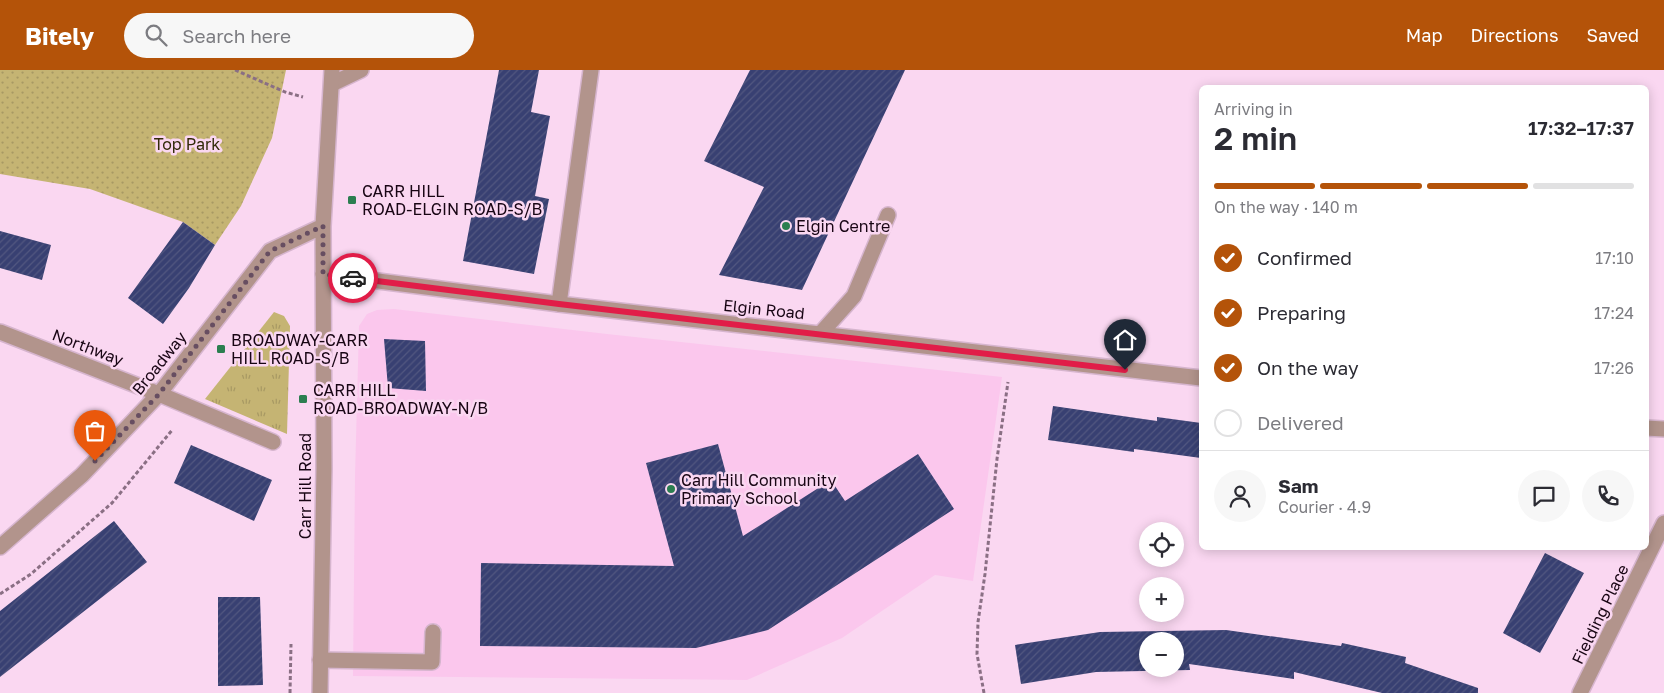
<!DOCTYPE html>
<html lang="en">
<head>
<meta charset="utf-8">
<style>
	body { margin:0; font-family:"Golos Text",sans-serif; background:#f7f7f7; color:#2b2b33; height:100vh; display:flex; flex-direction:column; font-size:19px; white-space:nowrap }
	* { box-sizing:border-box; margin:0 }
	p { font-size:16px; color:#7c7c81 }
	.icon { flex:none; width:28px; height:28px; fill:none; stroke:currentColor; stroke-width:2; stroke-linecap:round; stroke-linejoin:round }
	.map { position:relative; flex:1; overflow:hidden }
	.drawer { position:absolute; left:1199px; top:15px; width:450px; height:465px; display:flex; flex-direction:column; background:#fff; border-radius:8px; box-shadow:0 2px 12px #0003 }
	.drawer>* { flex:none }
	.controls { position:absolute; left:1139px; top:452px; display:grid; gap:10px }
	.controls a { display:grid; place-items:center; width:45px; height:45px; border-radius:50%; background:#fff; box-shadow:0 2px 12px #0003; font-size:25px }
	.pin { position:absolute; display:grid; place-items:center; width:42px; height:42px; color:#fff; margin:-51px -21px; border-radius:50% 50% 50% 0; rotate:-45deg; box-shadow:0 0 5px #0007 }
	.pin .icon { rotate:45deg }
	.courier { position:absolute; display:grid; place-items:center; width:50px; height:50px; margin:-25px; border:4px solid #e11d48; border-radius:50%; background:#fff; color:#222; box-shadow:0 1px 6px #0007 }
	.overview em { font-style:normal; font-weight:600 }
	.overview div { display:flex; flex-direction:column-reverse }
	.overview { display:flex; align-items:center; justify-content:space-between; height:85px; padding:0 15px }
	h1 { font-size:32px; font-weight:600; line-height:38px }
	.bar { display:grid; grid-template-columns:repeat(4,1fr); gap:8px 5px; align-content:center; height:60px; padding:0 15px }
	.bar i { height:6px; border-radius:4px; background:#e1e1e2 }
	.bar .current { background:#b45309 }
	.bar p { grid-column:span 4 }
	.line { display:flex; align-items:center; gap:12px; padding:0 15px; border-top:1px solid #e1e1e2 }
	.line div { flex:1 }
	.round { display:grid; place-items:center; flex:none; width:52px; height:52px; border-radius:26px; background:#f7f7f7 }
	ol { padding:0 15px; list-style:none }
	li { display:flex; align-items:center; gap:15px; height:55px }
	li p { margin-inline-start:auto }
	li .icon { padding:5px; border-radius:50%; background:#b45309; color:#fff; stroke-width:4 }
	li:last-child { color:#7c7c81 }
	li i { width:28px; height:28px; border:2px solid #e1e1e2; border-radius:50% }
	header { display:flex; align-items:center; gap:30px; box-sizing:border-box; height:70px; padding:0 25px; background:#b45309; color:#fff }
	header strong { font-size:24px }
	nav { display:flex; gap:28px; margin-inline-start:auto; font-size:18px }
	.search { width:350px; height:45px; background:#f7f7f7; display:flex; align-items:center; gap:12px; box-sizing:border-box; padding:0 18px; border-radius:28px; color:#7c7c81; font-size:19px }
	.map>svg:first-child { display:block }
	.built { fill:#fbc7ed }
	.grass { fill:url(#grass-tufts) }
	.park { fill:url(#park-dots) }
	.building { fill:url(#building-hatch); fill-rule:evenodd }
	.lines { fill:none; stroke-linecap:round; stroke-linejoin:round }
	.service-casing { stroke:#d6b5ce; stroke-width:18 }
	.minor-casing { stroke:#d6b5ce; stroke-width:18 }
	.tertiary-casing { stroke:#d6b5ce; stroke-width:18 }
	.path { stroke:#8a6f84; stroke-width:3; stroke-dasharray:4 2.5; stroke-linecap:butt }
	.service { stroke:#b2948c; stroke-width:15 }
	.minor { stroke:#b2948c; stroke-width:15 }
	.tertiary { stroke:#b2948c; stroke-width:15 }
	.done { stroke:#674e61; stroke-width:5; stroke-dasharray:0 9 }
	.route { stroke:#e11d48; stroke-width:6 }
	.poi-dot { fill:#2b7e50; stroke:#fad7f1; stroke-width:2 }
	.labels { text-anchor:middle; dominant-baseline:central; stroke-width:5; stroke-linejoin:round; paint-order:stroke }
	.park-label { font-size:16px; fill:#322a09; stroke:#fad7f1 }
	.poi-label { font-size:16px; fill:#180514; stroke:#fad7f1; text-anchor:start }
	.street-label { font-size:16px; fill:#180514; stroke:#fad7f1 }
</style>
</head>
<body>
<header>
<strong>Bitely</strong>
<div class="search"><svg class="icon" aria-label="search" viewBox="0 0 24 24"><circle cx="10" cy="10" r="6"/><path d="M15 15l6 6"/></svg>Search here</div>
<nav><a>Map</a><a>Directions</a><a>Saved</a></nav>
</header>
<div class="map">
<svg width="1664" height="623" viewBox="0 0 1664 623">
	<defs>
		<pattern id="grass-tufts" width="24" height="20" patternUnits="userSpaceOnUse" patternTransform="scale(1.25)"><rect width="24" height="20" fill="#c5b473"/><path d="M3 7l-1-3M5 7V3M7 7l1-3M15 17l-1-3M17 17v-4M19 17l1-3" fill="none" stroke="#a89963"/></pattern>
		<pattern id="park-dots" width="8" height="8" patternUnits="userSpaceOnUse" patternTransform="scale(1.25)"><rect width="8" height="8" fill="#c5b473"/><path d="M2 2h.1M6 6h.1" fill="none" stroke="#a89963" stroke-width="1.8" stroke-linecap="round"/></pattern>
		<pattern id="building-hatch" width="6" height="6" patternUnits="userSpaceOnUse" patternTransform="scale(1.25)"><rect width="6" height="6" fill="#384072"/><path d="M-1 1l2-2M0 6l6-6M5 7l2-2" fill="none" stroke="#525780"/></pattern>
	</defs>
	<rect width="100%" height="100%" fill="#fad7f1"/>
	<path class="built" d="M394 239 607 264 1002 307 973 511 935 505 842 568 747 610 353 606 355 406 359 256 367 244 377 240Z"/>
	<path class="grass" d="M274 242 284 246 290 256 287 364 205 329Z"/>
	<path class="park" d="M0 0H286L272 68 241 136 215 175 183 152 90 119 0 104Z"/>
	<path class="building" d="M499 0H539L531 42 550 46 535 126 549 129 534 204 463 191Z
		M750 0H905L802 220 719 205 764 117 704 91Z
		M183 152 215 175 189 218 163 254 128 228Z
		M0 161 51 175 42 210 0 198Z
		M384 269 425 271 426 321 388 318Z
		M1053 336 1157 351V347L1201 353V388L1134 379V382L1048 370Z
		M718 374 743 466 831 410 845 431 918 384 954 439 768 560 696 578 480 576 481 493 674 496 646 393Z
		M191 375 272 410 254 451 174 413Z
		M114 451 147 492 0 607V541Z
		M1545 483 1584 503 1540 583 1503 563Z
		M218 527H260L263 615 218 616Z
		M1226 560 1341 576 1342 573 1406 587 1405 593 1478 618V623H1382L1294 602V609L1189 594 1190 600 1096 602 1021 614 1015 575 1100 562ZM1148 571H1175V599H1148Z"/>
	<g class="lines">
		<defs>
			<path id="service" d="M332 14 361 0
				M559 234 591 0
				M821 263 854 226 888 145
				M320 590 432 592 433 562"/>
			<path id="minor" d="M323 204 559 234 1201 308
				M0 262 159 324 273 372
				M1646 358 1664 359
				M1580 623 1664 453"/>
			<path id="tertiary" d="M0 477 82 405 159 324 270 181 323 156
				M320 623 324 398 323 156 332 0"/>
		</defs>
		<use href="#service" class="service-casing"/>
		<use href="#minor" class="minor-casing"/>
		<use href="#tertiary" class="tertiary-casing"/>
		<path class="path" d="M235 0 285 22 303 27
			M0 524 31 504 112 433 173 359
			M290 623 291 574
			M984 623 977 584 978 552 985 504 997 389 1008 312"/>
		<use href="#service" class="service"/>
		<use href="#minor" class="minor"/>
		<use href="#tertiary" class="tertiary"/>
	</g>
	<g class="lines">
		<path class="done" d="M95 391 159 324 270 181 323 156V204L353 208"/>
		<path class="route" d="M353 208 559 234 1125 300"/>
	</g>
	<g class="poi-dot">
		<rect x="347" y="125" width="10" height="10" rx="2.5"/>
		<circle cx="786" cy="156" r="5"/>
		<rect x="216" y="274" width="10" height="10" rx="2.5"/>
		<rect x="298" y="324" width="10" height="10" rx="2.5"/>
		<circle cx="671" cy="419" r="5"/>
	</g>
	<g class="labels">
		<g class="park-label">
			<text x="187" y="74">Top Park</text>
		</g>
		<g class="poi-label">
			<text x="362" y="121">CARR HILL<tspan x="362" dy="18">ROAD-ELGIN ROAD-S/B</tspan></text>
			<text x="796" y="156">Elgin Centre</text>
			<text x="231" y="270">BROADWAY-CARR<tspan x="231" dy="18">HILL ROAD-S/B</tspan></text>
			<text x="313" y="320">CARR HILL<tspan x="313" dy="18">ROAD-BROADWAY-N/B</tspan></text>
			<text x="681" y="410">Carr Hill Community<tspan x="681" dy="18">Primary School</tspan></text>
		</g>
		<g class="street-label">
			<text transform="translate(764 239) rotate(6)">Elgin Road</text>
			<text transform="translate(88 277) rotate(21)">Northway</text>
			<text transform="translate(159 293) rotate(-51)">Broadway</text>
			<text transform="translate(305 416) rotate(-90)">Carr Hill Road</text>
			<text transform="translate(1600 544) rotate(-64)">Fielding Place</text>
		</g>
	</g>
</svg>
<div class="controls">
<a><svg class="icon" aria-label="locate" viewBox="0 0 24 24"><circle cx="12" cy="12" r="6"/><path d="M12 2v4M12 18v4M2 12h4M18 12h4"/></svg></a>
<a>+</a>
<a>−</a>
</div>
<div class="pin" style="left:95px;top:391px;background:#ea580c"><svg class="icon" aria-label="bag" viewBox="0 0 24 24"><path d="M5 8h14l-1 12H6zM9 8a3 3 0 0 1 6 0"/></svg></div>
<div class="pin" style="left:1125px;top:300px;background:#1f2937"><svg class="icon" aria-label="home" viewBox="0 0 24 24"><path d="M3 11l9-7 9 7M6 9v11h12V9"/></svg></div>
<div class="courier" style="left:353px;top:208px"><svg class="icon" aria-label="car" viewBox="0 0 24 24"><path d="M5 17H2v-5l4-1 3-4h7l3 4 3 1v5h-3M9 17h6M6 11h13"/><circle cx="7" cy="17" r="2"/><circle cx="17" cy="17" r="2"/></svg></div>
<section class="drawer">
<div class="overview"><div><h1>2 min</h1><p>Arriving in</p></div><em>17:32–17:37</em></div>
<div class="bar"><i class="current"></i><i class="current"></i><i class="current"></i><i></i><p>On the way · 140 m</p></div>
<ol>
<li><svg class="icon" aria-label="check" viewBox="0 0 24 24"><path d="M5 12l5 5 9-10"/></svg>Confirmed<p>17:10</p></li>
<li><svg class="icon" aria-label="check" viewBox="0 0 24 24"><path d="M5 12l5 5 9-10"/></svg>Preparing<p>17:24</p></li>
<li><svg class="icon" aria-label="check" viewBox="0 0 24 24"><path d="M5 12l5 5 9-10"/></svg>On the way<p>17:26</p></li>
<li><i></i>Delivered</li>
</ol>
<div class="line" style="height:90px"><a class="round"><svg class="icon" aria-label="person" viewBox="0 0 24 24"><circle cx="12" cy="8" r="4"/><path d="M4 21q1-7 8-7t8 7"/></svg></a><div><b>Sam</b><p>Courier · 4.9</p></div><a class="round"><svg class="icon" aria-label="chat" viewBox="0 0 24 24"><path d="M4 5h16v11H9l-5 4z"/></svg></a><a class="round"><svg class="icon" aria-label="phone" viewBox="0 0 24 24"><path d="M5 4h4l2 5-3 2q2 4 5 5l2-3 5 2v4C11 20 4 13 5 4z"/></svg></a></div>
</section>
</div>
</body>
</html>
